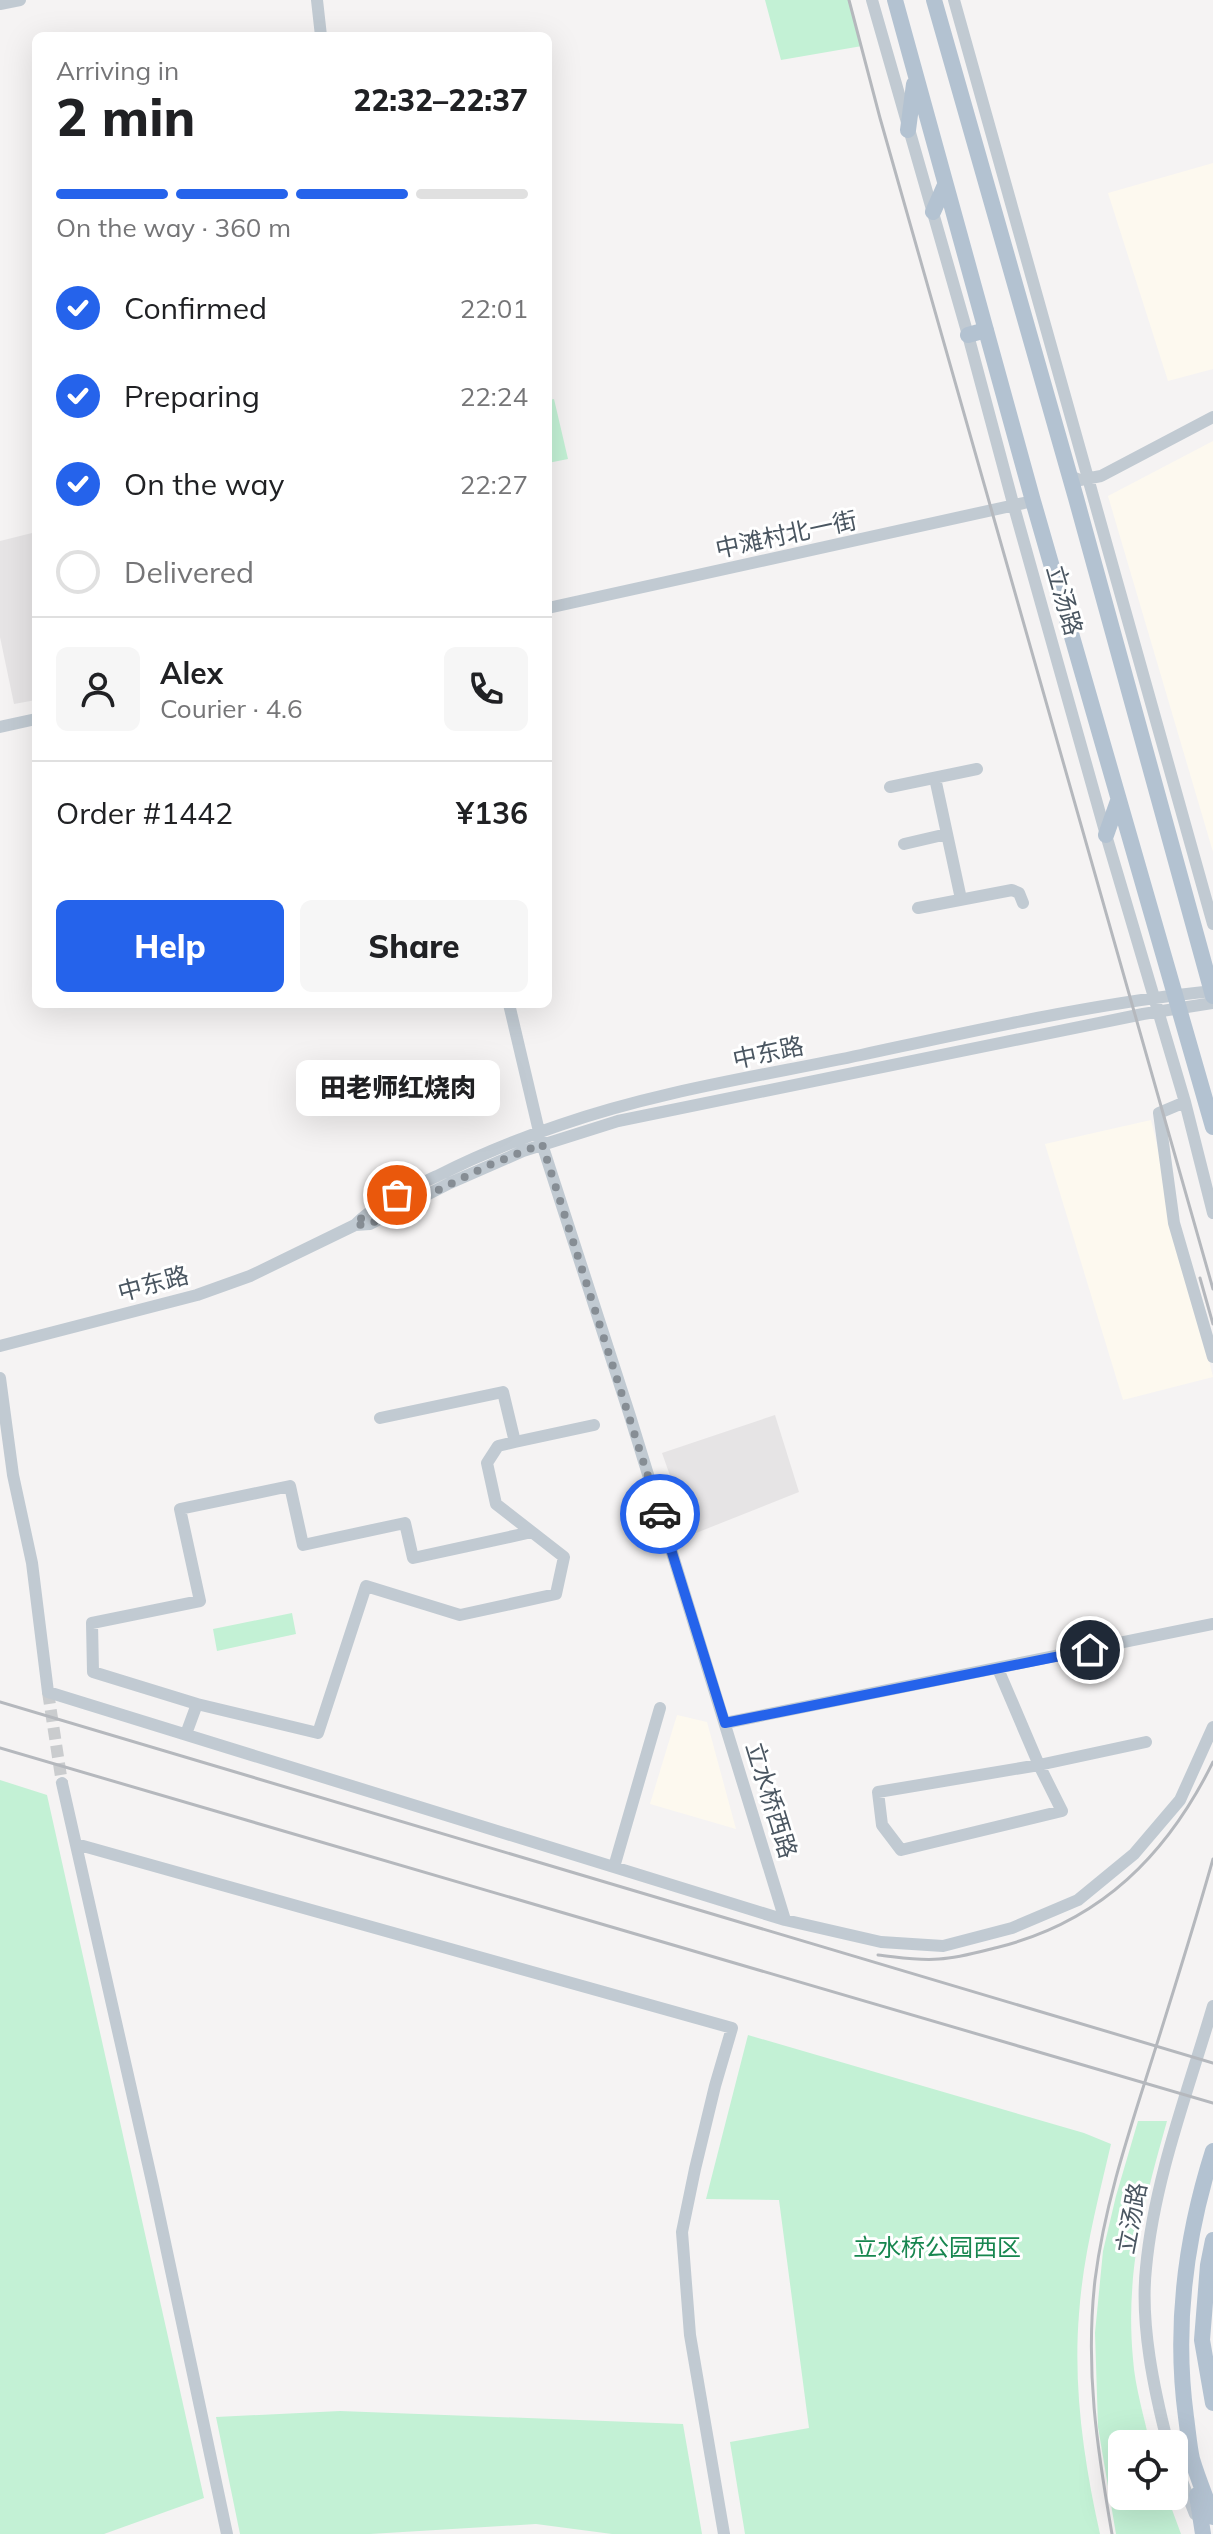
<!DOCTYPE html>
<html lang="en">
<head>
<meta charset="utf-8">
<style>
	body { margin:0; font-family:Mulish,"Noto Sans SC",sans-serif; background:#f6f6f6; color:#202124; height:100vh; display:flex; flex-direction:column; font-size:30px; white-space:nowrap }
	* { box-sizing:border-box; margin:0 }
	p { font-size:26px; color:#757577 }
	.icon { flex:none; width:44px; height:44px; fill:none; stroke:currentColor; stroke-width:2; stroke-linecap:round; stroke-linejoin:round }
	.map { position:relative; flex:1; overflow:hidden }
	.panel { position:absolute; left:32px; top:32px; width:520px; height:976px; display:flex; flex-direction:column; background:#fff; border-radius:12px; box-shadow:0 8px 32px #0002 }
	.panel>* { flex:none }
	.fabs { position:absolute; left:1108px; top:2430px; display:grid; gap:16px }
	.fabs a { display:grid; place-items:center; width:80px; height:80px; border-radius:12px; background:#fff; box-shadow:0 8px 32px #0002; font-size:40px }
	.pin { position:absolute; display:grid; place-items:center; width:68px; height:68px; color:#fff; margin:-34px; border:4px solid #fff; border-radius:50%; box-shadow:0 2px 8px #0007 }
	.courier { position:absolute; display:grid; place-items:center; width:80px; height:80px; margin:-40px; border:6px solid #2563eb; border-radius:50%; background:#fff; color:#222; box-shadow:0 2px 10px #0007 }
	.bubble { position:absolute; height:56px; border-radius:12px; background:#fff; box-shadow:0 8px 32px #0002; font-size:26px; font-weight:800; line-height:56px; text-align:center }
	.headline em { font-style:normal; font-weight:800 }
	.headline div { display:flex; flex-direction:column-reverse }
	.headline { display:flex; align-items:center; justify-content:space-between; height:136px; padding:0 24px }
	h1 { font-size:52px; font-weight:800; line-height:60px }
	.bar { display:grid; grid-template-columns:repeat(4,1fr); gap:12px 8px; align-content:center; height:96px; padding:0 24px }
	.bar i { height:10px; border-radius:6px; background:#e0e0e0 }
	.bar .active { background:#2563eb }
	.bar p { grid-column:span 4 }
	.line { display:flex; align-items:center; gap:20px; padding:0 24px; border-top:2px solid #e0e0e0 }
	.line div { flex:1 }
	.round { display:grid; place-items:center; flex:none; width:84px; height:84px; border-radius:12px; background:#f6f6f6 }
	ol { padding:0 24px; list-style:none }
	li { display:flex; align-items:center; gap:24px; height:88px }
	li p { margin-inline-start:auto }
	li .icon { padding:8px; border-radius:50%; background:#2563eb; color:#fff; stroke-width:4 }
	li:last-child { color:#757577 }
	li i { width:44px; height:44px; border:4px solid #e0e0e0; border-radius:50% }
	.action { display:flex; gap:16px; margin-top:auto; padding:16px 24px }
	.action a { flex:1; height:92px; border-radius:12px; background:#2563eb; color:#fff; font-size:32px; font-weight:800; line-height:92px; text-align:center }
	.action a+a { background:#f6f6f6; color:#202124 }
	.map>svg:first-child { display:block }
	.commercial { fill:#fdf9ef }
	.education { fill:#e6e4e5 }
	.green { fill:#c3f1d5 }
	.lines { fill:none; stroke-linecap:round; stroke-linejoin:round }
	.minor-tunnel { stroke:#caccce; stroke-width:12; stroke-dasharray:12 6; stroke-linecap:butt }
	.minor { stroke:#c1cad2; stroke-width:12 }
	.major { stroke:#b3c2d1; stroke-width:16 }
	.rail { stroke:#b5b8bd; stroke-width:3 }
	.done { stroke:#868d94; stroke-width:8; stroke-dasharray:0 14.4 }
	.route { stroke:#2563eb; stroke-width:10 }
	.labels { text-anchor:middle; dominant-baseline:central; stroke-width:6; stroke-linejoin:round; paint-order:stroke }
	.street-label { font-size:24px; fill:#4a5661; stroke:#fff }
	.park-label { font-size:24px; fill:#17864f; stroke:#fff }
</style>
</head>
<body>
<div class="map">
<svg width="1213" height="2534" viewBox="0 0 1213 2534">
	<rect width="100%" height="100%" fill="#f5f3f3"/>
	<path class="commercial" d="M1213 163V369L1168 381 1108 193Z
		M1213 441V852L1108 496Z
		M1151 1120 1213 1377 1123 1400 1045 1144Z
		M677 1715 707 1722 736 1829 650 1804Z"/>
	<path class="education" d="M36 532V700L14 704 0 637V541Z
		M775 1415 799 1492 691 1535 662 1453Z"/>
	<path class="green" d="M765 0H850L862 46 781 60Z
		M554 399 568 459 548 463V400Z
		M292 1613 296 1634 217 1651 213 1629Z
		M0 1780 47 1795 204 2498 104 2534H0Z
		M748 2035 1084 2133 1111 2144C1098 2200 1083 2256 1079 2314 1073 2388 1084 2462 1100 2534H745L730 2442 809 2428 779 2200 706 2199Z
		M1138 2121H1167C1144 2203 1125 2272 1133 2359 1135 2387 1144 2416 1150 2444H1122V2496H1167L1181 2534H1116L1098 2427 1095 2333 1103 2251 1116 2196Z
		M340 2411 683 2424 702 2534H612L536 2524 370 2534H240L216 2417Z"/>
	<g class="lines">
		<path class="minor-tunnel" d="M48 1692 62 1783"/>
		<path class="minor" d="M317 0 321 36
			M872 0 968 335 1014 507 1106 835 1185 1102 1213 1213
			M954 0 1213 924
			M0 4 20 0
			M1070 476 1080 480 1101 476 1213 417
			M548 608 1033 501
			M0 727 36 719
			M935 778 961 899
			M890 787 977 769
			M904 844 947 834
			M918 908 1012 890 1019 893 1023 903
			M509 1004 542 1144 630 1416 785 1920
			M1185 1102 1159 1113 1174 1223 1213 1357
			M355 1225 370 1224 450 1183 523 1151 618 1121 1143 1014 1213 1003
			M0 1346 197 1295 250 1276 355 1225C377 1202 409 1189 437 1176 477 1156 518 1139 560 1125 658 1091 761 1076 861 1055 978 1030 1095 1003 1213 991
			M0 1378 13 1475 32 1563 48 1692 785 1920 881 1942 943 1946 1012 1928 1078 1900 1134 1854 1180 1800 1213 1727
			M380 1418 503 1392 515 1442 594 1425
			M998 1669 1039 1765 1146 1742
			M197 1704 93 1672 92 1623 200 1601 180 1509 290 1486 303 1545 405 1523 413 1558 532 1532
			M725 1723 1213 1624
			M186 1734 197 1704 318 1733 366 1586 460 1615 556 1594 564 1557 496 1504 487 1463 498 1446 515 1442
			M1039 1765 1062 1811 901 1850 882 1825 878 1792Z
			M62 1783 153 2186 227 2534
			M76 1844 732 2028 715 2086 695 2169 682 2232 690 2335 724 2534
			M614 1867 660 1708
			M1168 2444C1154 2390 1140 2324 1146 2268 1154 2180 1188 2091 1213 2006
			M1174 2461 1195 2514"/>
		<path class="major" d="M895 0 1033 501 1213 1127
			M934 0 1076 498 1213 996
			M908 130 914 84
			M933 212 945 185
			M968 335 986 330
			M1106 835 1118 801
			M1213 2151C1186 2236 1174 2328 1186 2417 1188 2431 1189 2446 1192 2459 1198 2479 1206 2498 1213 2517
			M1213 2240 1208 2265 1202 2340 1213 2403
			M1197 2495 1203 2534"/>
		<path class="rail" d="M849 0 880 118 1213 1289
			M1200 1278 1213 1324
			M0 1702 1213 2063
			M0 1748 1213 2103
			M878 1955C898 1957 918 1961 939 1959 959 1958 979 1952 999 1947 1101 1921 1167 1855 1213 1762
			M1112 2534C1097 2448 1085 2369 1095 2280 1104 2208 1127 2138 1149 2069 1171 1999 1193 1930 1213 1859"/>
	</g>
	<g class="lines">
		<path class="done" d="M397 1195 366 1213 355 1225 370 1224 487 1166 542 1144 660 1514"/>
		<path class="route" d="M660 1514 725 1723 1090 1650"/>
	</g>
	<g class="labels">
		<g class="street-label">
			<text transform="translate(786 534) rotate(-12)">中滩村北一街</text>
			<text transform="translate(1065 600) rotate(74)">立汤路</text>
			<text transform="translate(768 1052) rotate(-12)">中东路</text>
			<text transform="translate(153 1283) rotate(-15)">中东路</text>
			<text transform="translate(772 1800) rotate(73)">立水桥西路</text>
			<text transform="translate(1131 2218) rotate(-79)">立汤路</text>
		</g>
		<g class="park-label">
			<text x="937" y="2247">立水桥公园西区</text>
		</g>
	</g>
</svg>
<div class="fabs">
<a><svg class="icon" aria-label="locate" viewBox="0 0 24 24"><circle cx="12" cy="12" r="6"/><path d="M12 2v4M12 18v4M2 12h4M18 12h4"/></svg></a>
</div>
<div class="pin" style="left:397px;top:1195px;background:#ea580c"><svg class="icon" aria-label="bag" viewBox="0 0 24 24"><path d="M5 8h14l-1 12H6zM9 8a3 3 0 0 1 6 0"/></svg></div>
<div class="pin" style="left:1090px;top:1650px;background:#1f2937"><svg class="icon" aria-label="home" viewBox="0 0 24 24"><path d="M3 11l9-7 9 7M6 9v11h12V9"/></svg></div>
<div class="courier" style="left:660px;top:1514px"><svg class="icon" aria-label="car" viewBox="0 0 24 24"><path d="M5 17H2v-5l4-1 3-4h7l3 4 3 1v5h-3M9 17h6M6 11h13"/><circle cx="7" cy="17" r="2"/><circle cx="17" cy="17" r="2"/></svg></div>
<div class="bubble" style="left:296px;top:1060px;width:204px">田老师红烧肉</div>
<section class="panel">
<div class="headline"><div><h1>2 min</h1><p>Arriving in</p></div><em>22:32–22:37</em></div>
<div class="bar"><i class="active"></i><i class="active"></i><i class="active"></i><i></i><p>On the way · 360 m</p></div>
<ol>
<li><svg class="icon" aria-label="check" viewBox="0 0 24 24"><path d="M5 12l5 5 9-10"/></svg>Confirmed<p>22:01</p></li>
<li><svg class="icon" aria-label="check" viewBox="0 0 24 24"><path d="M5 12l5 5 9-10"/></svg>Preparing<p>22:24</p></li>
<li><svg class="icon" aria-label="check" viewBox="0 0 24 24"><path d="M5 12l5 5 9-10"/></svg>On the way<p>22:27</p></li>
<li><i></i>Delivered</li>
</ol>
<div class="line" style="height:144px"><a class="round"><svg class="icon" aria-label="person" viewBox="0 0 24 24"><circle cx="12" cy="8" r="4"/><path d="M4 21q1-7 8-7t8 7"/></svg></a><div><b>Alex</b><p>Courier · 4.6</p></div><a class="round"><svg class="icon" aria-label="phone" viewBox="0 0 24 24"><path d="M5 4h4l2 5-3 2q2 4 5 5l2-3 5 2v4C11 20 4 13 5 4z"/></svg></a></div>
<div class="line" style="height:104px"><div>Order #1442</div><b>¥136</b></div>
<div class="action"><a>Help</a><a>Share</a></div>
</section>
</div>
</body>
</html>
